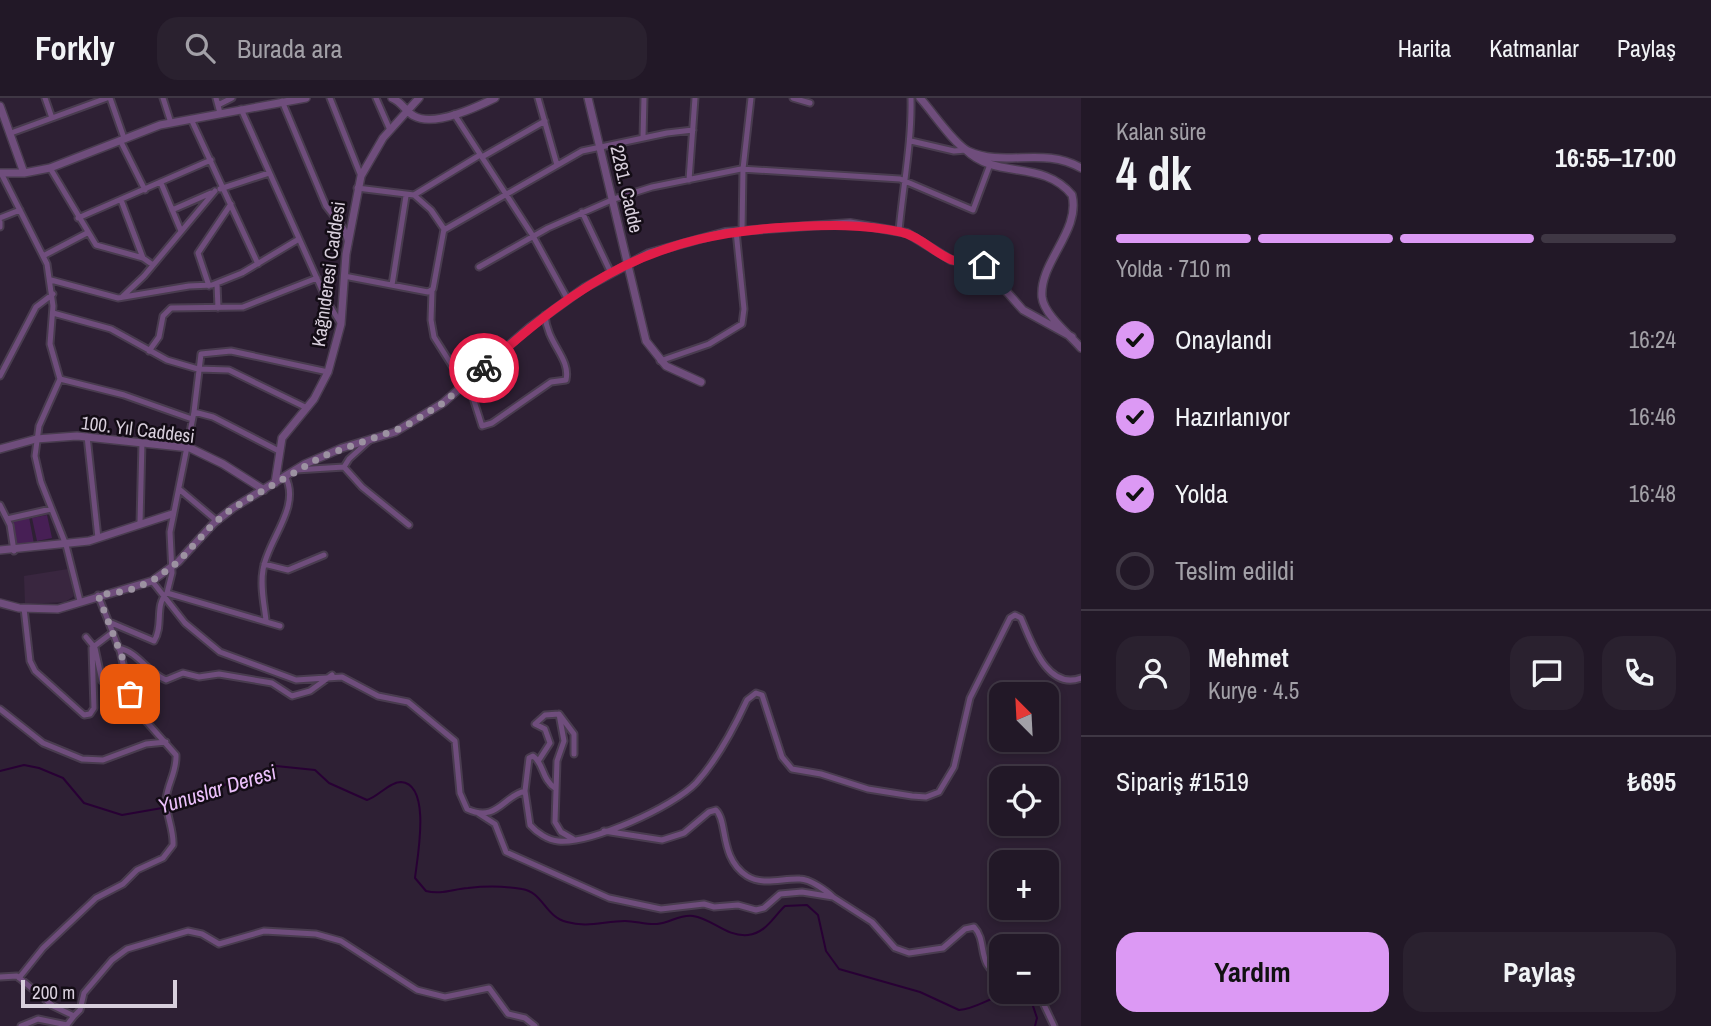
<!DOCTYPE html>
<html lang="tr">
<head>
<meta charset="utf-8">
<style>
	body { margin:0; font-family:"Archivo Narrow",sans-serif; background:#2a212f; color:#f1f3f6; height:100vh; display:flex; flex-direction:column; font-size:26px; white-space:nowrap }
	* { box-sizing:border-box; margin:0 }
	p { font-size:23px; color:#a2a0a7 }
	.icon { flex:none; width:38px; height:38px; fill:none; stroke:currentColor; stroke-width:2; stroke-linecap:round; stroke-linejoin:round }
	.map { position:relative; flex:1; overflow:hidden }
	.panel { display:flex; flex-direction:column; background:#221827; width:630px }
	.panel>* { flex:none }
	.needle { width:46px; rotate:336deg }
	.tools { position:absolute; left:989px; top:584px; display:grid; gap:14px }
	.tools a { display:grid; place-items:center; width:70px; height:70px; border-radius:14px; background:#221827; box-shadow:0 4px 10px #0003,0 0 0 2px #3f3744; font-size:35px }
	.scale { position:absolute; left:21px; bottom:18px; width:156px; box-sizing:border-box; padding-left:7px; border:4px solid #d8cfdc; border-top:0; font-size:19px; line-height:24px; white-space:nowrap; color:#d8cfdc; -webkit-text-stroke:5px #130c15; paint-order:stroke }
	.pin { position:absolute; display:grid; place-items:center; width:60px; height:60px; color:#fff; margin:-30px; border-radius:14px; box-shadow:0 4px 10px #0006 }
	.courier { position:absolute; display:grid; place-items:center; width:70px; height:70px; margin:-35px; border:5px solid #e11d48; border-radius:50%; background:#fff; color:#222; box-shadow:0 2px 9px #0007 }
	.head em { font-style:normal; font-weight:700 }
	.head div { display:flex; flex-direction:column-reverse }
	.head { display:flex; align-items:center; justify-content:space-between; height:119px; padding:0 35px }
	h1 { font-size:46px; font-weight:700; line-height:52px }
	.bar { display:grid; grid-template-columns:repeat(4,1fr); gap:10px 7px; align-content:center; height:84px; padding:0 35px }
	.bar i { height:9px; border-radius:5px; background:#3f3744 }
	.bar .selected { background:#dc99f4 }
	.bar p { grid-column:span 4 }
	.line { display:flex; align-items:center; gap:18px; padding:0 35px; border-top:2px solid #3f3744 }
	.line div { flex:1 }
	.round { display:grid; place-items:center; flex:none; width:74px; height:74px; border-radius:21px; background:#2a212f }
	ol { padding:0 35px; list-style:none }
	li { display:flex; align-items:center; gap:21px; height:77px }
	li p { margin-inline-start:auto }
	li .icon { padding:7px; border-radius:50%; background:#dc99f4; color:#111; stroke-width:4 }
	li:last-child { color:#a2a0a7 }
	li i { width:38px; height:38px; border:4px solid #3f3744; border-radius:50% }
	.action { display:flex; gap:14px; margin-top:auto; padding:14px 35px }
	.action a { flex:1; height:80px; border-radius:21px; background:#dc99f4; color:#111; font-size:28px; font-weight:700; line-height:80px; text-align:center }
	.action a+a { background:#2a212f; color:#f1f3f6 }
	header { display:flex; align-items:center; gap:42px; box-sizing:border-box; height:98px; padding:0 35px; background:#221827; border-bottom:2px solid #3f3744 }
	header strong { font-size:33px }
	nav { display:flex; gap:38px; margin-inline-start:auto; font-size:24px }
	.search { width:490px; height:63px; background:#2a212f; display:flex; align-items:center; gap:18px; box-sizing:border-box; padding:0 24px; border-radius:21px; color:#a2a0a7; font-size:26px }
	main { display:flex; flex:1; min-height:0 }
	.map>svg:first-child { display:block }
	.built { fill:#39263f }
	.green { fill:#471f55 }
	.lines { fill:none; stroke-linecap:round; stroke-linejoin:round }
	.stream { stroke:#280034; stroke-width:2 }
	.minor-casing { stroke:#493c4f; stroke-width:9 }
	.tertiary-casing { stroke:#493c4f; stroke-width:10 }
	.minor { stroke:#6f4d7c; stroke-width:5 }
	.tertiary { stroke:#6f4d7c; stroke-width:7 }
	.done { stroke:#9c92a1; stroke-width:7; stroke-dasharray:0 12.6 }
	.route { stroke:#e11d48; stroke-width:9 }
	.labels { text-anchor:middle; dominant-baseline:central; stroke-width:5; stroke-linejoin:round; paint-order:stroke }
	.street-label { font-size:19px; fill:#d8cfdc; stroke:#130c15 }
	.water-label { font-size:21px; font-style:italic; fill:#ecc1fc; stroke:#130c15 }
</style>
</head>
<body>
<header>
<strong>Forkly</strong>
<div class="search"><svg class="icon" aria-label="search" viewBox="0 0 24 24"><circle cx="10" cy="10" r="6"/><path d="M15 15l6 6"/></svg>Burada ara</div>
<nav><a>Harita</a><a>Katmanlar</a><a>Paylaş</a></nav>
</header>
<main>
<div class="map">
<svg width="1081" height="928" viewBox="0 0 1081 928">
	<rect width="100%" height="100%" fill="#2e2034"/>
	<path class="built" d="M68 471 74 498 65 504 25 506 24 478Z"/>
	<path class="green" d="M47 417 52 440 37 443 32 420Z
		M29 419 34 446 16 449 12 423Z"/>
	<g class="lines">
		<path class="stream" d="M0 673 24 667 39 670 63 680 84 705 122 717 162 710 276 668 315 672 329 685 367 702C378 699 389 684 401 684 432 686 417 761 415 780L426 793C441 797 453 791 468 790 486 788 504 788 522 791 543 794 545 819 567 824 587 830 605 823 625 823 636 823 646 827 657 826 670 825 680 816 693 818 713 821 726 839 748 837 766 835 773 819 785 808L807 807 818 817 826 853 839 871 920 894 959 912C986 910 1006 882 1032 905L1037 920 1035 928"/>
		<defs>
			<path id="minor" d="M45 0 52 20
				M110 0 124 40
				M163 0 171 25
				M216 0 220 15
				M330 0 361 78
				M376 0 390 32
				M538 0 557 67
				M793 0 810 5
				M282 3 326 108 344 131 348 145
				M218 7 232 0
				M241 11 327 203 341 226
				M454 16 533 138 567 200
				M191 21 258 166
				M11 35 107 0
				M643 39 644 0
				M120 42 145 92
				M911 43 954 53 966 52
				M482 59 545 23
				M50 70 96 147 143 160
				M1 75 47 166 53 208 50 246 60 281 39 328 35 358 41 384 66 447 80 503
				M689 82 695 0
				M161 85 181 133
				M357 90 414 97 480 57
				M220 91 269 75
				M121 102 143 160 153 167
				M172 112 211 95
				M582 114 611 175
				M0 120 20 112
				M78 120 211 62
				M0 124V129
				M444 132 582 53 667 35 693 32
				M742 132 743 71 751 0
				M899 133C903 88 912 45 911 0
				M43 158 87 135
				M479 169 548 130 614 101 652 89 741 71 900 81 973 112 989 69
				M344 178 428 194 433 191 444 131 431 112 414 97
				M51 182 118 200 189 188 212 187 242 175 299 141
				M217 186 218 210
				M392 187 406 98
				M209 188 198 155 231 106
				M432 193 431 222 434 239 453 269 468 284 482 328 492 325 551 284 566 282C571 260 547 246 545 217
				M122 199 144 178 215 93
				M53 215 111 231 167 262 198 271 229 272 307 310
				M149 253 159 239 163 218 171 210 243 209 317 180
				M660 263 709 246 742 226 744 211 736 133
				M0 278 36 209 53 196
				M60 281 124 297 192 321
				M194 314 213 319 279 353
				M87 338 98 440
				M344 369 349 361 371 341
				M296 372 344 369 362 389 409 427
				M179 391 217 423
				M0 407 10 427 14 453
				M7 421 51 411
				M140 425 142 344
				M264 466 288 472 324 457
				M152 483 185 525 220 554 296 582 342 579 378 598 408 604 455 643 460 695 467 711C497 725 503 698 525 693L530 727C537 735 548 742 558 743 591 746 673 709 696 685 717 662 734 630 747 602L756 595 762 597 782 659 792 671 821 676 868 691 912 698 926 699 939 694 954 669 970 600 1010 520 1015 517 1021 520C1031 543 1047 593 1081 580
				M167 495 172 475 170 434 194 314 201 256 231 253 328 274
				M24 510 30 563 35 573 84 617 90 616 94 610 92 550 113 534
				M266 522C264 505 260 488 263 472 267 442 302 409 285 378
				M109 524 154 543C164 528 154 507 167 495L280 528
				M86 539 95 550 102 583
				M118 550C139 554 146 574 166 582L183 575 199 579 219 576 272 585 292 598 310 593 332 577
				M0 611 43 645 82 661 103 662 146 646 166 644
				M559 616 564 643 557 663 555 724 561 734 573 741
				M539 662 550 645 545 631 535 626 545 617 559 616 574 636V656
				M525 693 529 660 533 658C544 665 541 681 556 691
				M478 715 495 726 506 754 609 800 661 811 704 806 714 809 738 807 756 812 764 810 780 796 802 794 833 799 872 824 895 850 909 855 943 850 965 831 974 829C988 843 976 869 1001 877
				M604 733 662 742 684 735 709 714 716 712C728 723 719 760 747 778 763 788 783 780 800 781 810 781 827 793 833 799
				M0 879 17 878 53 908 74 918 80 912 84 895 112 862 127 851 188 833 202 836 219 846 264 833 316 836 341 843 417 892 445 899 489 890 508 916 525 920 535 928
				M19 880 43 850 96 800 123 786 137 772 163 760 173 747C174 732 166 717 166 702 167 686 177 674 176 657L145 622 130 596 120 553 98 497
				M1038 894 1054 928
				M21 928 38 921 67 927 74 918"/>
			<path id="tertiary" d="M392 0C402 4 405 13 414 18 434 29 477 9 495 0
				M588 0 646 243 666 268 701 284
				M920 0C932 13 953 45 968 53 1005 70 1043 48 1081 70
				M0 8 24 75
				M966 52C996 82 1043 61 1072 97 1081 133 1039 164 1042 199 1044 217 1070 237 1081 250
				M0 75H24L50 70 160 27 306 0
				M0 351 36 341 77 338 190 350 223 366 264 392
				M275 385 282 340 314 301 328 274 341 226 346 156 361 78 383 40 419 0
				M0 452 89 443 172 416
				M0 505 19 510 58 511 152 483 178 464 214 425 233 410 305 366 342 350 395 334 443 305 530 229 584 190 649 155 725 134 850 125 907 135 951 162 983 167 1023 212 1072 239"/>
		</defs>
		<use href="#minor" class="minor-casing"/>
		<use href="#tertiary" class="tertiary-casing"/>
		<use href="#minor" class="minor"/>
		<use href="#tertiary" class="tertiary"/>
	</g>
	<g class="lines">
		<path class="done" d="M130 596 122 559 98 497 127 493 152 483 178 464 214 425 233 410 323 358 404 329 443 305 484 270"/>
		<path class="route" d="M484 270C583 181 653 136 790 129 828 127 863 126 901 134 920 138 934 155 952 162 962 165 973 164 984 167"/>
	</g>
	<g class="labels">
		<g class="street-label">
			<text transform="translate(627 91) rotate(77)">2281. Cadde</text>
			<text transform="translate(328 176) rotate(-82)">Kağnıderesi Caddesi</text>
			<text transform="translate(138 331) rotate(7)">100. Yıl Caddesi</text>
		</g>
		<g class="water-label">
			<text transform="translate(217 691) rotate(-17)">Yunuslar Deresi</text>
		</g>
	</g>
</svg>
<div class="tools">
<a><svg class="needle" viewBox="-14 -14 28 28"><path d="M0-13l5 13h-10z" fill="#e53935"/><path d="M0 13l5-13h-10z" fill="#a2a0a7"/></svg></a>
<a><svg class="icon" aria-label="locate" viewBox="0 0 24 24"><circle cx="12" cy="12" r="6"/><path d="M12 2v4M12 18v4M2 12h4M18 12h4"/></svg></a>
<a>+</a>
<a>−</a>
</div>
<div class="scale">200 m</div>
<div class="pin" style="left:130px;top:596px;background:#ea580c"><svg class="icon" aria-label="bag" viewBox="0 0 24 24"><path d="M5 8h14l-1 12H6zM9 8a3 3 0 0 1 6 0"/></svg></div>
<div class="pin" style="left:984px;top:167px;background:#1f2937"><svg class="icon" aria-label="home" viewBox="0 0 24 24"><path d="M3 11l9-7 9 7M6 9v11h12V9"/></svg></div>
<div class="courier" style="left:484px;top:270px"><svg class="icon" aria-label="bike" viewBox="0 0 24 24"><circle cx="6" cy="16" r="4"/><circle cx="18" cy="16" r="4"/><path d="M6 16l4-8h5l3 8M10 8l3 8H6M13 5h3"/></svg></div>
</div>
<section class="panel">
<div class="head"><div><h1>4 dk</h1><p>Kalan süre</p></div><em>16:55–17:00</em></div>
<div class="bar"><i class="selected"></i><i class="selected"></i><i class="selected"></i><i></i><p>Yolda · 710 m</p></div>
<ol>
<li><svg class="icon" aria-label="check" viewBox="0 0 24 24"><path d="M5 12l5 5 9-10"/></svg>Onaylandı<p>16:24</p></li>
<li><svg class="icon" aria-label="check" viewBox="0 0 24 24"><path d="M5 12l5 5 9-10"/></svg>Hazırlanıyor<p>16:46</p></li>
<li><svg class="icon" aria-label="check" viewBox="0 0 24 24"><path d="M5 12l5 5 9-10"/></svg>Yolda<p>16:48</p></li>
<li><i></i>Teslim edildi</li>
</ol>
<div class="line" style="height:126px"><a class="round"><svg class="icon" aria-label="person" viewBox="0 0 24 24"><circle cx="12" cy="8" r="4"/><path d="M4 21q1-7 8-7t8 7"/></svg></a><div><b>Mehmet</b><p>Kurye · 4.5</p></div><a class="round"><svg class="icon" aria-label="chat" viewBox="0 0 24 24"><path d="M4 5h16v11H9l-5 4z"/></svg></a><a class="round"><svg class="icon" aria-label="phone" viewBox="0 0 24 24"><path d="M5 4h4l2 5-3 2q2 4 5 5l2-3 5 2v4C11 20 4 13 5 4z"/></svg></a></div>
<div class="line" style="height:91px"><div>Sipariş #1519</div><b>₺695</b></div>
<div class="action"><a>Yardım</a><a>Paylaş</a></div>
</section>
</main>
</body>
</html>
